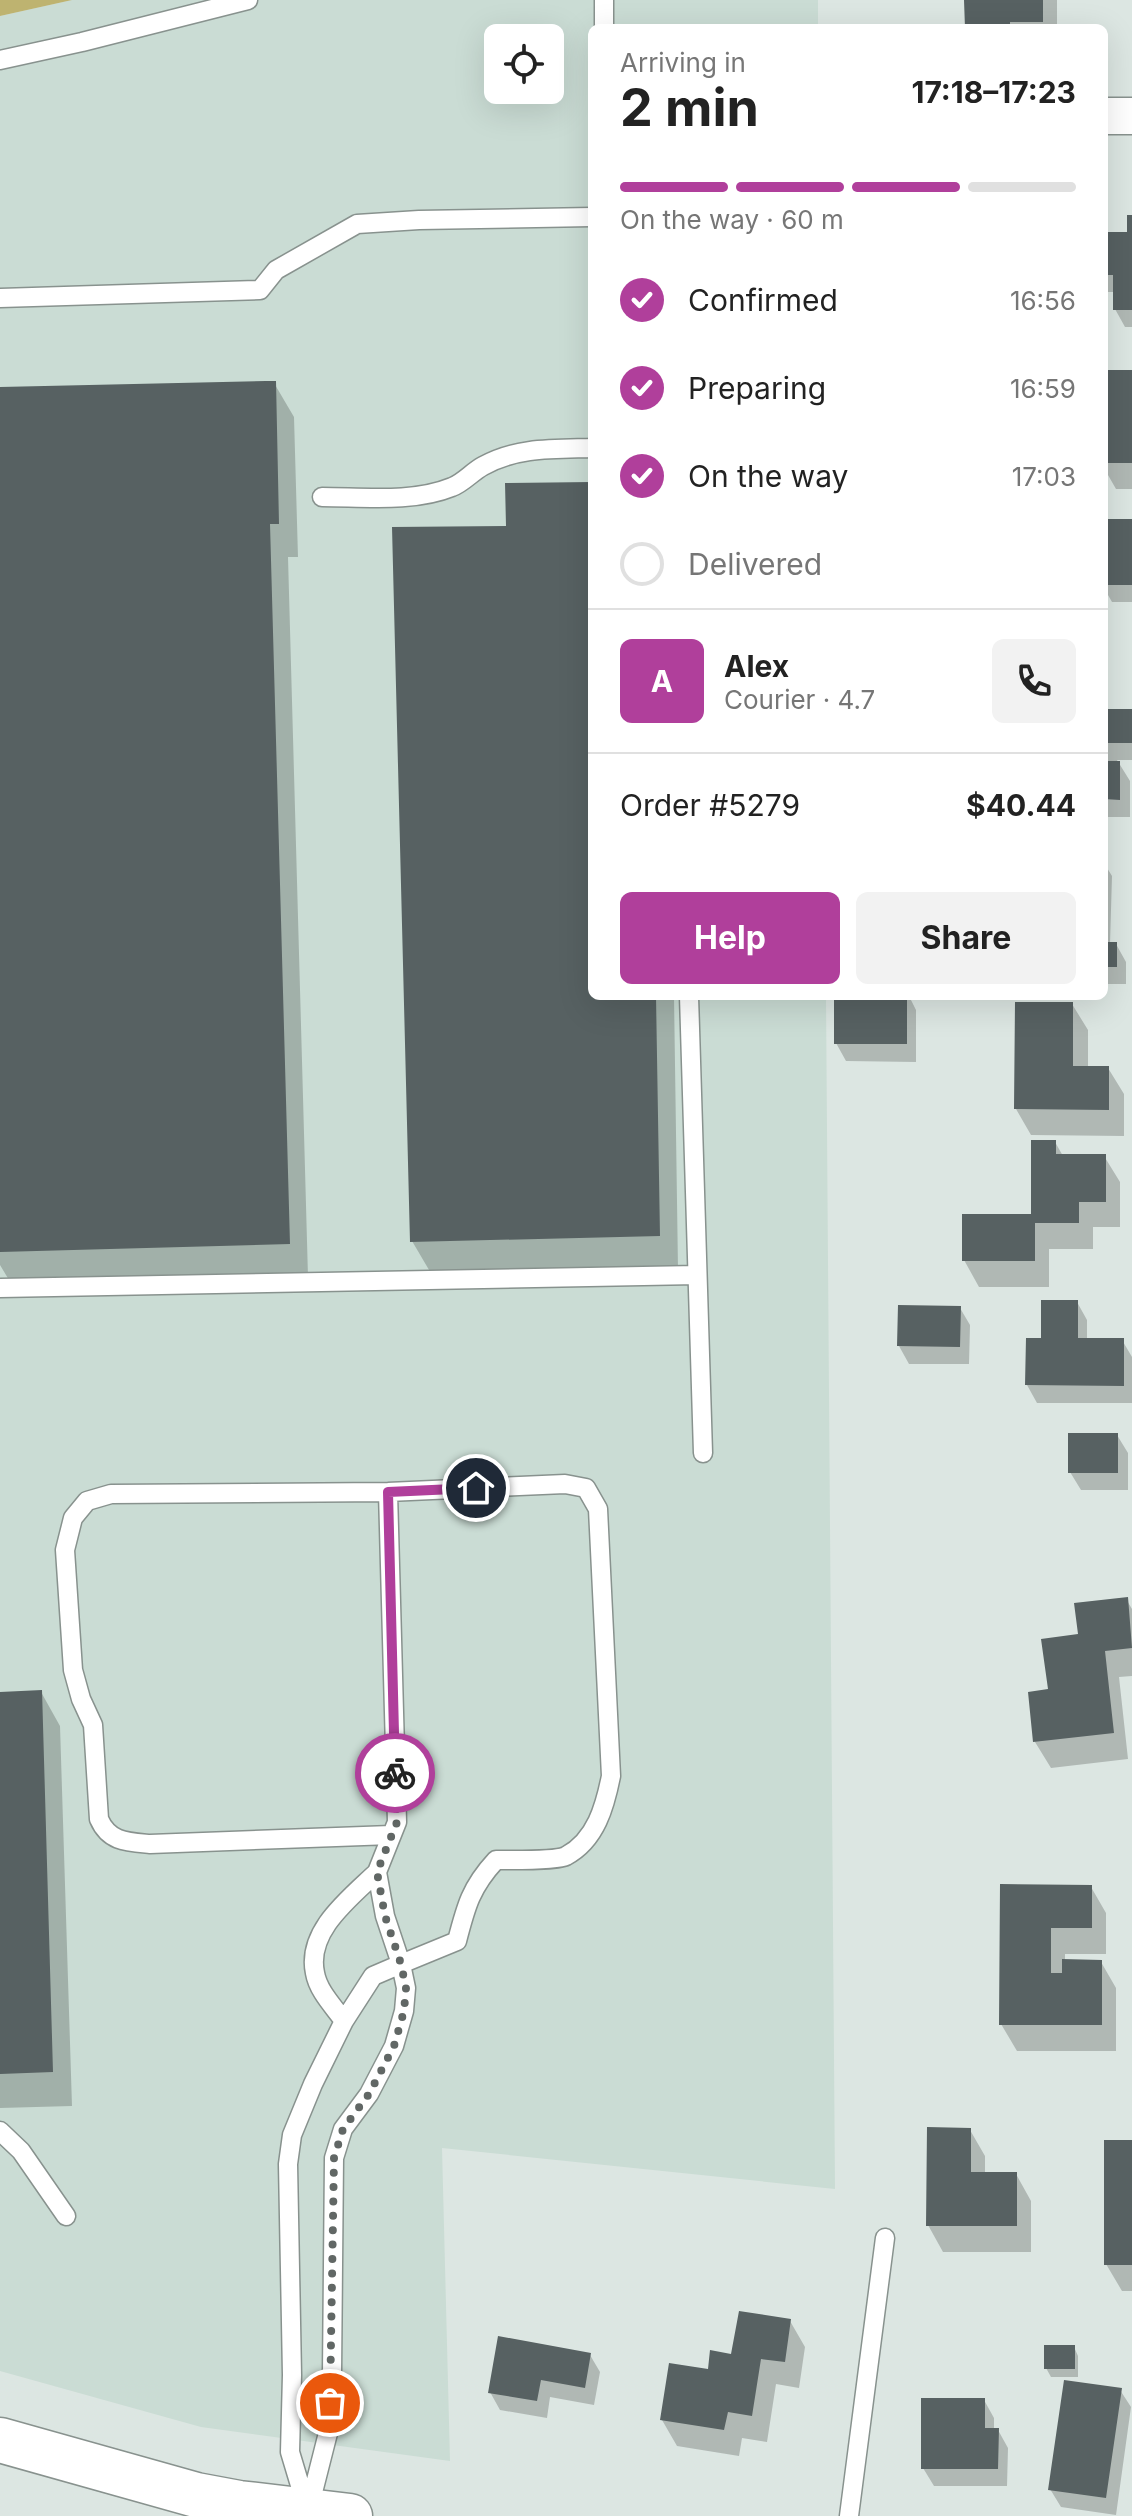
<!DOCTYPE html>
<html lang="en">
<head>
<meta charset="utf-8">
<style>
	body { margin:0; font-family:Inter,sans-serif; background:#f2f2f2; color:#222; height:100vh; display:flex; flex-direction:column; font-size:30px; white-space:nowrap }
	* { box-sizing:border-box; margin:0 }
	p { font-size:26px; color:#767676 }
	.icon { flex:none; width:44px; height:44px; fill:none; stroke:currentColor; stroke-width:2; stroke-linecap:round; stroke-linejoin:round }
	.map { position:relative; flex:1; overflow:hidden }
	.side { position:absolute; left:588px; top:24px; width:520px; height:976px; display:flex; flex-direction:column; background:#fff; border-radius:12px; box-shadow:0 8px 32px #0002 }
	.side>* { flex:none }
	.tools { position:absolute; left:484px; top:24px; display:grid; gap:16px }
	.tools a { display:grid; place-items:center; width:80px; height:80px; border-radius:12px; background:#fff; box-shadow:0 8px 32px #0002; font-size:40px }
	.pin { position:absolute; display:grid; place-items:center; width:68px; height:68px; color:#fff; margin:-34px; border:4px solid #fff; border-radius:50%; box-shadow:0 2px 8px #0007 }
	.courier { position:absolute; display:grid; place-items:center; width:80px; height:80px; margin:-40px; border:6px solid #b03f9b; border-radius:50%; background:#fff; color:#222; box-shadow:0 2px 10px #0007 }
	.head em { font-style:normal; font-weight:700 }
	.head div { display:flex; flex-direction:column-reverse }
	.head { display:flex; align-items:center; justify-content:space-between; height:136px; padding:0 32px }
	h1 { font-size:52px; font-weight:700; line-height:60px }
	.bar { display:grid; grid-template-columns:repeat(4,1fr); gap:12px 8px; align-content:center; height:96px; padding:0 32px }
	.bar i { height:10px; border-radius:6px; background:#e0e0e0 }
	.bar .current { background:#b03f9b }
	.bar p { grid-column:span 4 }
	.line { display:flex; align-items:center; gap:20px; padding:0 32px; border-top:2px solid #e0e0e0 }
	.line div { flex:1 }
	.round { display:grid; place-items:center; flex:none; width:84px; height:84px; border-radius:12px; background:#f2f2f2 }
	ol { padding:0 32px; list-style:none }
	li { display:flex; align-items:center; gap:24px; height:88px }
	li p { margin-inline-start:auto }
	li .icon { padding:8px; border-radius:50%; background:#b03f9b; color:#fff; stroke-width:4 }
	li:last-child { color:#767676 }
	li i { width:44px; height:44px; border:4px solid #e0e0e0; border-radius:50% }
	.action { display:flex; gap:16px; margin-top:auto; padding:16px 32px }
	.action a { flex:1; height:92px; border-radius:12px; background:#b03f9b; color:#fff; font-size:32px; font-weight:700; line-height:92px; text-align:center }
	.action a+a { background:#f2f2f2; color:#222 }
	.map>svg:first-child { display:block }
	.built { fill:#cadcd4; fill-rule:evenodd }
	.forest { fill:#beb370 }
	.shadow { fill:#0003 }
	.building { fill:#576162 }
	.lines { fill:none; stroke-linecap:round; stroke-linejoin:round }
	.service-casing { stroke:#88928e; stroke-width:21 }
	.minor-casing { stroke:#88928e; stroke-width:39 }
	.secondary-casing { stroke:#88928e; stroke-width:47 }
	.service { stroke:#fff; stroke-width:18 }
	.minor { stroke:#fff; stroke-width:36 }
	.secondary { stroke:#fff; stroke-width:44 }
	.done { stroke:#616765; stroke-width:8; stroke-dasharray:0 14.4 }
	.route { stroke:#b03f9b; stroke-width:10 }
</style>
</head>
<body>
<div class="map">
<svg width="1132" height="2516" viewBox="0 0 1132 2516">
	<rect width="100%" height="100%" fill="#dce6e2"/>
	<path class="built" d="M72 0H818V28H592V996H826L835 2189 442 2148 450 2461 201 2427 0 2371V16ZM498 38H550V90H498Z"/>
	<path class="forest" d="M0 0H72L0 16Z"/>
	<path class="shadow" d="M966 0H1057V28H967Z
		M1132 217V327H1125L1115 309V292H1107L1104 287V234H1129Z
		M1104 372H1132V489H1116L1104 468Z
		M274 383 294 417 298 557H288L308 1277 12 1285 0 1265V389Z
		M592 484V996H674L678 1269 432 1275 412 1241 508 528Z
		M1104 521H1132V602H1112L1104 588Z
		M1104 711H1132V760H1117L1130 781V817H1104Z
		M1104 863 1112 876 1110 944H1116L1126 962V984H1104Z
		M836 996H909L916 1010V1062L846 1061 836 1043Z
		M1072 1004 1088 1030V1068H1108L1124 1094V1136L1031 1135 1016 1109Z
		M1055 1142 1063 1156H1104L1120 1182V1227H1093V1249H1049V1287H979L964 1260 1033 1216Z
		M1077 1302 1087 1320V1340H1122L1132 1357V1403H1037L1027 1385 1043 1340Z
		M960 1308 970 1325 969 1364H909L899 1346Z
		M1117 1435 1128 1453V1490H1081L1070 1472Z
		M1126 1599 1132 1609V1676L1119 1677 1128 1759 1051 1768 1035 1742 1030 1693 1050 1691Z
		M41 1692 60 1726 72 2106 0 2108V1694Z
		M1002 1886 1091 1887 1106 1913V1954H1065V1961L1101 1962 1116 1988V2051H1017L1001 2024Z
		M970 2130 985 2156V2174H1016L1031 2201V2252H943L928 2225Z
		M1132 2142V2291H1122L1106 2264Z
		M790 2321 805 2347 799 2388 776 2384 767 2442 742 2438 739 2456 677 2446 662 2420 709 2371Z
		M1074 2347 1078 2356V2377H1051L1046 2368Z
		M590 2355 600 2372 594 2405 550 2397 547 2418 500 2410 490 2392Z
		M1120 2390 1131 2407 1116 2515 1061 2507 1050 2489Z
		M984 2400 994 2418V2430H998L1008 2448 1007 2486H934L923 2468Z"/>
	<path class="building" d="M964 0H1043V22H1010V28H965Z
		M1127 215H1132V310H1113V275H1104V232H1127Z
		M1104 370H1132V463H1104Z
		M266 381H276L279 524H270L290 1244 0 1252V387Z
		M592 482V996H656L660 1236 410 1242 392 527 506 526 505 483Z
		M1104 519H1132V585H1104Z
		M1104 709H1132V743H1104Z
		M1104 761H1120V800L1104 799Z
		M1104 942H1117V967H1104Z
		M834 996H907V1044H834Z
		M1015 1002H1073V1066H1109V1110L1014 1109Z
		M1031 1140H1056V1154H1106V1202H1079V1223H1035V1261H962V1214H1031Z
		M1041 1300H1078V1338H1124V1386L1025 1385 1026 1338H1041Z
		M898 1305 961 1306 960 1347 897 1346Z
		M1068 1433H1118V1473H1068Z
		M1128 1597 1132 1648 1105 1651 1114 1733 1033 1742 1028 1692 1048 1689 1041 1639 1078 1634 1074 1603Z
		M42 1690 53 2072 0 2074V1692Z
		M1000 1884 1092 1885V1928H1051V1973H1062V1959L1102 1960V2025H999Z
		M927 2127 971 2128V2172H1017V2226H926Z
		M1104 2140H1132V2265H1104Z
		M739 2311 791 2319 785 2362 761 2359 752 2416 728 2412 724 2430 660 2420 669 2363 708 2369 710 2350 731 2354Z
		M498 2336 591 2353 585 2388 541 2380 537 2401 488 2393Z
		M1044 2345H1075V2369H1044Z
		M1064 2380 1122 2388 1106 2498 1048 2490Z
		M921 2398H985V2428H999L998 2469H921Z"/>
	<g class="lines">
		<defs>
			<path id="service" d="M604 0V28
				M0 60 82 42 248 0
				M0 298 260 290 276 270 357 224 419 220 592 217
				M322 497C363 497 413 503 452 487 463 483 472 472 483 466 517 447 554 449 592 448
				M689 996 703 1453
				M0 1288 697 1275
				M388 1492 397 1822 377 1872 385 1916 401 1964 457 1941C466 1906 471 1887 496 1860 510 1860 556 1861 566 1856 596 1840 605 1806 611 1776L598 1509 586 1488 565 1484 388 1492 111 1494 87 1501 73 1518 65 1550 73 1670 81 1699 93 1725 99 1819C109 1842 127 1842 150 1844L391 1835
				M401 1964 406 1988 404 2011 394 2046 369 2094 343 2129 334 2158 332 2373 328 2433 308 2512 290 2452 292 2375 288 2164 292 2135 313 2084 344 2021 373 1976Z
				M344 2021C334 2007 318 1991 315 1973 306 1931 350 1898 377 1872
				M0 2131 21 2151 66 2216
				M849 2516 885 2238"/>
			<path id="minor" d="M1104 116H1132"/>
			<path id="secondary" d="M0 2440 196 2495 239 2503 350 2516"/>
		</defs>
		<use href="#service" class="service-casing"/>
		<use href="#minor" class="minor-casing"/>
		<use href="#secondary" class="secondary-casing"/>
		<use href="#service" class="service"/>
		<use href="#minor" class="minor"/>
		<use href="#secondary" class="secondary"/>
	</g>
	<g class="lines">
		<path class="done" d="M330 2403 334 2158 343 2129 369 2094 394 2046 404 2011 406 1988 401 1964 385 1916 377 1872 397 1822 395 1773"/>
		<path class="route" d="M395 1773 388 1492 476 1488"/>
	</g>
</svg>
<div class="tools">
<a><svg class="icon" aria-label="locate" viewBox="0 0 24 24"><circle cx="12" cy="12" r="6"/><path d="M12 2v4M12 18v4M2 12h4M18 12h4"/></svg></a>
</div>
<div class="pin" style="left:330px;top:2403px;background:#ea580c"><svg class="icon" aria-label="bag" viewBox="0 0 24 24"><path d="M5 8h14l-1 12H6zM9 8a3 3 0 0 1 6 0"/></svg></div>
<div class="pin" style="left:476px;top:1488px;background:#1f2937"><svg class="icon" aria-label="home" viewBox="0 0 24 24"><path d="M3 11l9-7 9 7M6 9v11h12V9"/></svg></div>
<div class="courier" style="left:395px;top:1773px"><svg class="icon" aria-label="bike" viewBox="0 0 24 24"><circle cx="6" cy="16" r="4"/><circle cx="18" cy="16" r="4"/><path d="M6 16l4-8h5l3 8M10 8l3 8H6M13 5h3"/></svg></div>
<section class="side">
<div class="head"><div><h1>2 min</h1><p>Arriving in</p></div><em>17:18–17:23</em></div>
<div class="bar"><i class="current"></i><i class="current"></i><i class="current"></i><i></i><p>On the way · 60 m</p></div>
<ol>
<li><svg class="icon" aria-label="check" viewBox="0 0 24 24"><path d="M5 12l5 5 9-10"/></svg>Confirmed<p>16:56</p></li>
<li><svg class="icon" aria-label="check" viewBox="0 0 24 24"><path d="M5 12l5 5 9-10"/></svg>Preparing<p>16:59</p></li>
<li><svg class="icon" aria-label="check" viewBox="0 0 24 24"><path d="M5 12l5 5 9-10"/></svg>On the way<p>17:03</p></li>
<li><i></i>Delivered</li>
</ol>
<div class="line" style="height:144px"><b class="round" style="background:#b03f9b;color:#fff">A</b><div><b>Alex</b><p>Courier · 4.7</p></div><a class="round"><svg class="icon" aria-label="phone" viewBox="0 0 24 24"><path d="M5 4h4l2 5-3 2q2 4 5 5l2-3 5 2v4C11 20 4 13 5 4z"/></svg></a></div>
<div class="line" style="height:104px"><div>Order #5279</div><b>$40.44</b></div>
<div class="action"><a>Help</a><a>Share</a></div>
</section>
</div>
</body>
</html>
